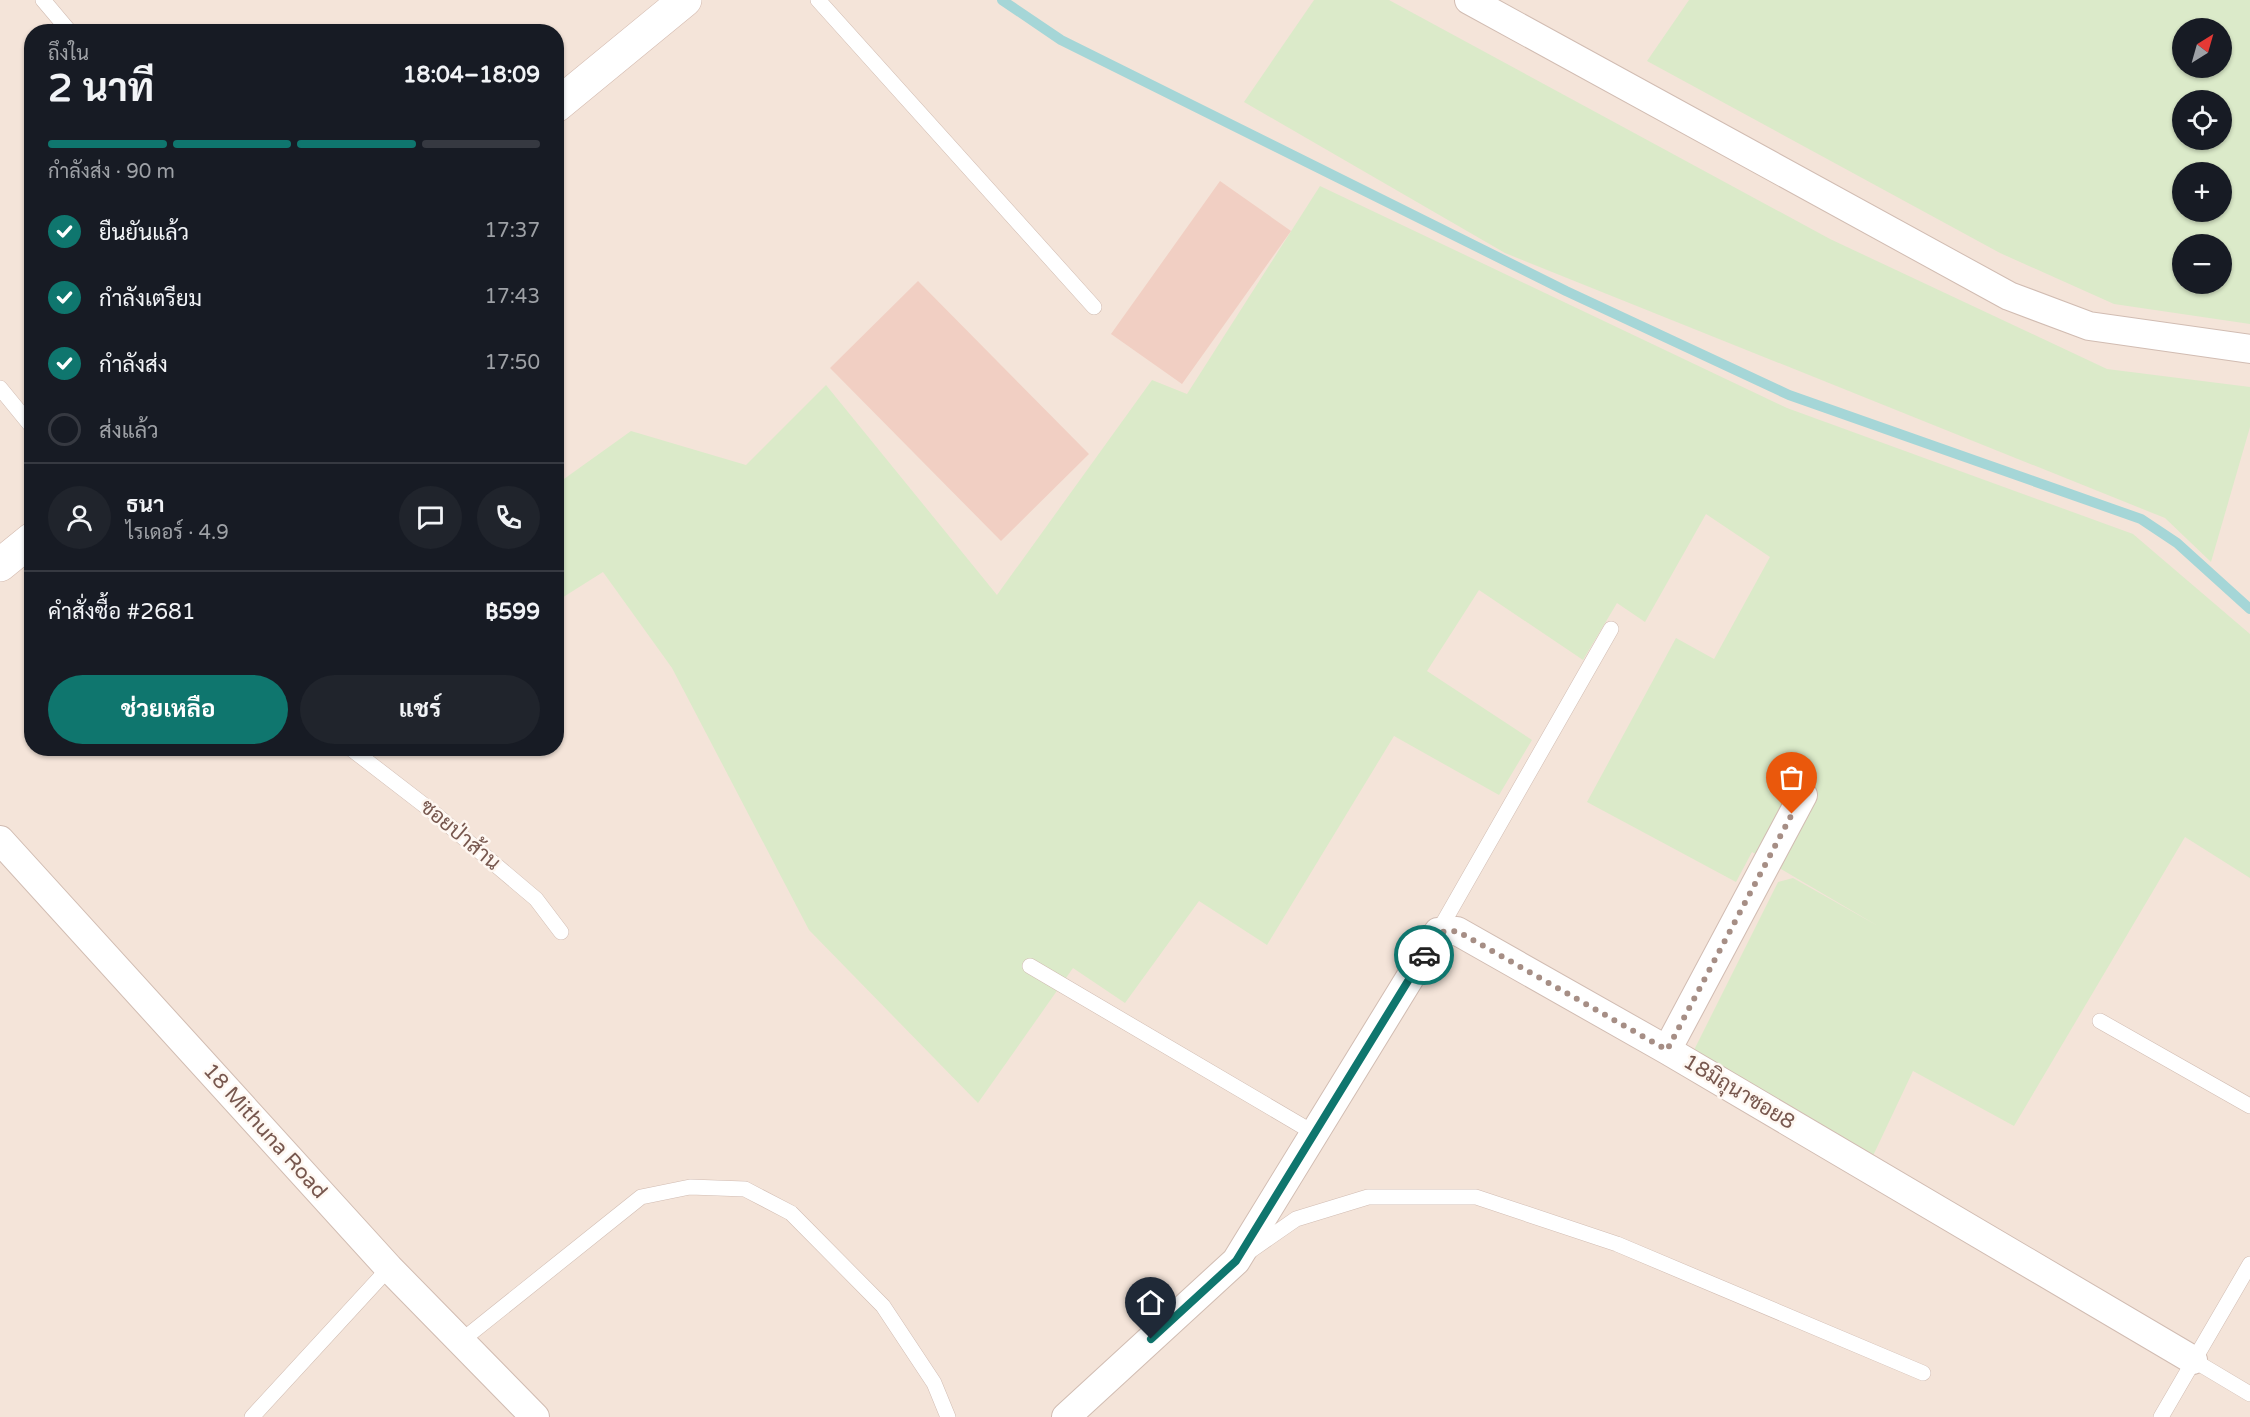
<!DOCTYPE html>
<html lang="th">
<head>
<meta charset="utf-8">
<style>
	body { margin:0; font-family:"Varela Round",Sarabun,sans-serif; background:#20242c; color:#f1f3f6; height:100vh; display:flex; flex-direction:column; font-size:22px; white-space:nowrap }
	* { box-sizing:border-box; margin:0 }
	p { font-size:20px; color:#9ea1a6 }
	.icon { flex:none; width:33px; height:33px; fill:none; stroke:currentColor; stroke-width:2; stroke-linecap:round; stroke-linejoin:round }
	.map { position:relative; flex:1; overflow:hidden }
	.side { position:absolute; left:24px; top:24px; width:540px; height:732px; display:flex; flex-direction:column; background:#171b24; border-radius:24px; box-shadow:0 2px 4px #0004 }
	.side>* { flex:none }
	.needle { width:39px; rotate:37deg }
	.buttons { position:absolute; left:2172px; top:18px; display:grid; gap:12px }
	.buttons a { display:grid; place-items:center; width:60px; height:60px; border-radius:50%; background:#171b24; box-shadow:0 2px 4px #0004; font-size:30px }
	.pin { position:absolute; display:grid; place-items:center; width:51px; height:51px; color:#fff; margin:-62px -26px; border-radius:50% 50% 50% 0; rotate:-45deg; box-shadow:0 0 6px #0007 }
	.pin .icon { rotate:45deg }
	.courier { position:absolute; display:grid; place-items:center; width:60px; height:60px; margin:-30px; border:4px solid #0f766e; border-radius:50%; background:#fff; color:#222; box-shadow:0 2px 8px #0007 }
	.summary em { font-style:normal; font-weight:700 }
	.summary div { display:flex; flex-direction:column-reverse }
	.summary { display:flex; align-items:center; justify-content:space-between; height:102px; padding:0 24px }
	h1 { font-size:39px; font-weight:700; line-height:45px }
	.bar { display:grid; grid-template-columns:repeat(4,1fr); gap:9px 6px; align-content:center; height:72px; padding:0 24px }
	.bar i { height:8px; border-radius:4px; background:#363941 }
	.bar .current { background:#0f766e }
	.bar p { grid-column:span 4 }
	.line { display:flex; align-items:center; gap:15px; padding:0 24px; border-top:2px solid #363941 }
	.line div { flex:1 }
	.round { display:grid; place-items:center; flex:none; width:63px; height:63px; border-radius:32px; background:#20242c }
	ol { padding:0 24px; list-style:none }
	li { display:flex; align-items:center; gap:18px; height:66px }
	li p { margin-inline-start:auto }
	li .icon { padding:6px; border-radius:50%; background:#0f766e; color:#fff; stroke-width:4 }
	li:last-child { color:#9ea1a6 }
	li i { width:33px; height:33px; border:3px solid #363941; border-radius:50% }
	.action { display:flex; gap:12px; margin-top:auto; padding:12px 24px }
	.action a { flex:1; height:69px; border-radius:36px; background:#0f766e; color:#fff; font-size:24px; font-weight:700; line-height:69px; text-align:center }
	.action a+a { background:#20242c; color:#f1f3f6 }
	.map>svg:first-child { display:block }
	.residential { fill:#f4e4d9; fill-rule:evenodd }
	.green { fill:#dbeac9; fill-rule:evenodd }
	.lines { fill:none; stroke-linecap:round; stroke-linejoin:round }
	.stream { stroke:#a5d6d7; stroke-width:10 }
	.building { fill:#f1cfc3 }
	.lane-casing { stroke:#d1bcb2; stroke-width:16 }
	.street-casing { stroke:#d1bcb2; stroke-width:30 }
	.secondary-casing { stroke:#d4bbb0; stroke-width:34 }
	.lane { stroke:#fff; stroke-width:15 }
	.street { stroke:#fff; stroke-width:28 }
	.secondary { stroke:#fff; stroke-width:33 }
	.done { stroke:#a68e85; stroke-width:6; stroke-dasharray:0 10.8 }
	.route { stroke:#0f766e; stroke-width:8 }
	.labels { text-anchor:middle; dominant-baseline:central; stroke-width:5; stroke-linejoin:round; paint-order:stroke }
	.street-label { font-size:21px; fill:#77574e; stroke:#fef7f1 }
</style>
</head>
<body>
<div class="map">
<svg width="2250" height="1417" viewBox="0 0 2250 1417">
	<rect width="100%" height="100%" fill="#fcf3eb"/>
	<path class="residential" d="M0 0H2250V1417H0ZM2182 28H2222V68H2182ZM32 32H556V748H32ZM2182 100H2222V140H2182ZM2182 172H2222V212H2182ZM2182 244H2222V284H2182Z"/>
	<path class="green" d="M1314 0H1389L1830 239 2107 369 2250 387V427L2211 562 2165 518 1505 253 1244 102Z
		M1689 0H2250V324L2114 304 2000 253 1647 61ZM2182 28H2222V68H2182ZM2182 100H2222V140H2182ZM2222 172V212H2182V172ZM2182 244H2222V284H2182Z
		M1320 186 1787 408 2133 534 2250 634V878L2185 837 2014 1126 1913 1071 1871 1160 1692 1054 1778 882 1793 878 1878 926 1752 852 1736 882 1587 802 1676 638 1714 659 1770 557 1706 514 1645 622 1617 603 1583 660 1479 590 1427 671 1532 740 1499 795 1394 736 1267 945 1199 901 1125 1003 1073 968 978 1103 809 930 672 668 603 572 557 601V484L631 431 746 465 826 385 997 595 1152 380 1187 394Z"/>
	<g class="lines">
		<path class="stream" d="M1002 0 1061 40 1566 291 1789 395 2141 519 2177 543 2250 609"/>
	</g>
	<path class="building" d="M1220 181 1291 231 1182 384 1111 334Z
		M918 281 1089 454 1001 541 830 368Z"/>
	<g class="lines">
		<defs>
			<path id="lane" d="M43 0 70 32
				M818 0 1094 307
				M0 388 32 427
				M350 748 433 812 536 899 561 932
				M1438 932 1611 629
				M1030 966 1314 1133
				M2100 1021 2250 1106
				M1250 1251 1296 1219 1368 1197H1476L1617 1244 1923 1373
				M461 1341 641 1197 690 1187 745 1189 791 1213 883 1306 934 1383 948 1417
				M2193 1360 2250 1394
				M252 1417 389 1268
				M2161 1417 2250 1264"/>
			<path id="street" d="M1469 0 2009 296 2089 326 2250 349
				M0 840 389 1268 535 1417
				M1667 1050 1803 795
				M1066 1417 1236 1261 1438 932 1457 931 1667 1050 2193 1360"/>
			<path id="secondary" d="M556 106 685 0
				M0 565 32 539"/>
		</defs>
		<use href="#lane" class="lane-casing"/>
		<use href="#street" class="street-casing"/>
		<use href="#secondary" class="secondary-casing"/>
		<use href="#lane" class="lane"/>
		<use href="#street" class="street"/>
		<use href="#secondary" class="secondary"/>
	</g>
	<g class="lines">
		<path class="done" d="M1424 955 1438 932 1457 931 1667 1050 1792 814"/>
		<path class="route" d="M1151 1339 1236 1261 1424 955"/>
	</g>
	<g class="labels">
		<g class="street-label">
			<text transform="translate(460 835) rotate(40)">ซอยป่าส้าน</text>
			<text transform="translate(1739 1092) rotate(31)">18มิถุนาซอย8</text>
			<text transform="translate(265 1131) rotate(48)">18 Mithuna Road</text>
		</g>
	</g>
</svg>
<div class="buttons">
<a><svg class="needle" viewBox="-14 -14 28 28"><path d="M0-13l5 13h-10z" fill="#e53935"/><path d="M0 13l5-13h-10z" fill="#9ea1a6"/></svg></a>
<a><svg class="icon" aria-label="locate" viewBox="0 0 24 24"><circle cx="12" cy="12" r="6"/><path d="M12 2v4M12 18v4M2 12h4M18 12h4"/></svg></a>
<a>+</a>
<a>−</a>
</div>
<div class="pin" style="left:1792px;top:814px;background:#ea580c"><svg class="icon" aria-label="bag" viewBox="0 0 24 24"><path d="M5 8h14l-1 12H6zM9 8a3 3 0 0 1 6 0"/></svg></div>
<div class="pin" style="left:1151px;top:1339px;background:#1f2937"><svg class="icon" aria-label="home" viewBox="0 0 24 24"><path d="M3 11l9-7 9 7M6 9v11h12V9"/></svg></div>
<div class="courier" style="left:1424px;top:955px"><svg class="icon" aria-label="car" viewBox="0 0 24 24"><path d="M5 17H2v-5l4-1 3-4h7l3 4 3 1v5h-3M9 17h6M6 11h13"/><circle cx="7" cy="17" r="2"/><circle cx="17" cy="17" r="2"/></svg></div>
<section class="side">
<div class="summary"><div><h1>2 นาที</h1><p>ถึงใน</p></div><em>18:04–18:09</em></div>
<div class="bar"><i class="current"></i><i class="current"></i><i class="current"></i><i></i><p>กำลังส่ง · 90 m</p></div>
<ol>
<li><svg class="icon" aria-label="check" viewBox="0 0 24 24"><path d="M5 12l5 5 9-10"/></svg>ยืนยันแล้ว<p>17:37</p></li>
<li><svg class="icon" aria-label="check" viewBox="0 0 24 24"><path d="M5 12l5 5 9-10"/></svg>กำลังเตรียม<p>17:43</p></li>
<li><svg class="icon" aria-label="check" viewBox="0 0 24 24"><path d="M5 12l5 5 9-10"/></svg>กำลังส่ง<p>17:50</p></li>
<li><i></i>ส่งแล้ว</li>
</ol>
<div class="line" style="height:108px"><a class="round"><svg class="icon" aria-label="person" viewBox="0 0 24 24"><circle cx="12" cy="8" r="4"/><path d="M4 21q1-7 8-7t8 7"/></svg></a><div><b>ธนา</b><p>ไรเดอร์ · 4.9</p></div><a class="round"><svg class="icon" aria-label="chat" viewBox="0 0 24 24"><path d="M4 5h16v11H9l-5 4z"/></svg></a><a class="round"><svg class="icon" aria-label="phone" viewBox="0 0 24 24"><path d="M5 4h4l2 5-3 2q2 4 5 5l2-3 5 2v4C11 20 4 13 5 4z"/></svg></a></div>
<div class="line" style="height:78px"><div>คำสั่งซื้อ #2681</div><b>฿599</b></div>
<div class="action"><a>ช่วยเหลือ</a><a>แชร์</a></div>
</section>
</div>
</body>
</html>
